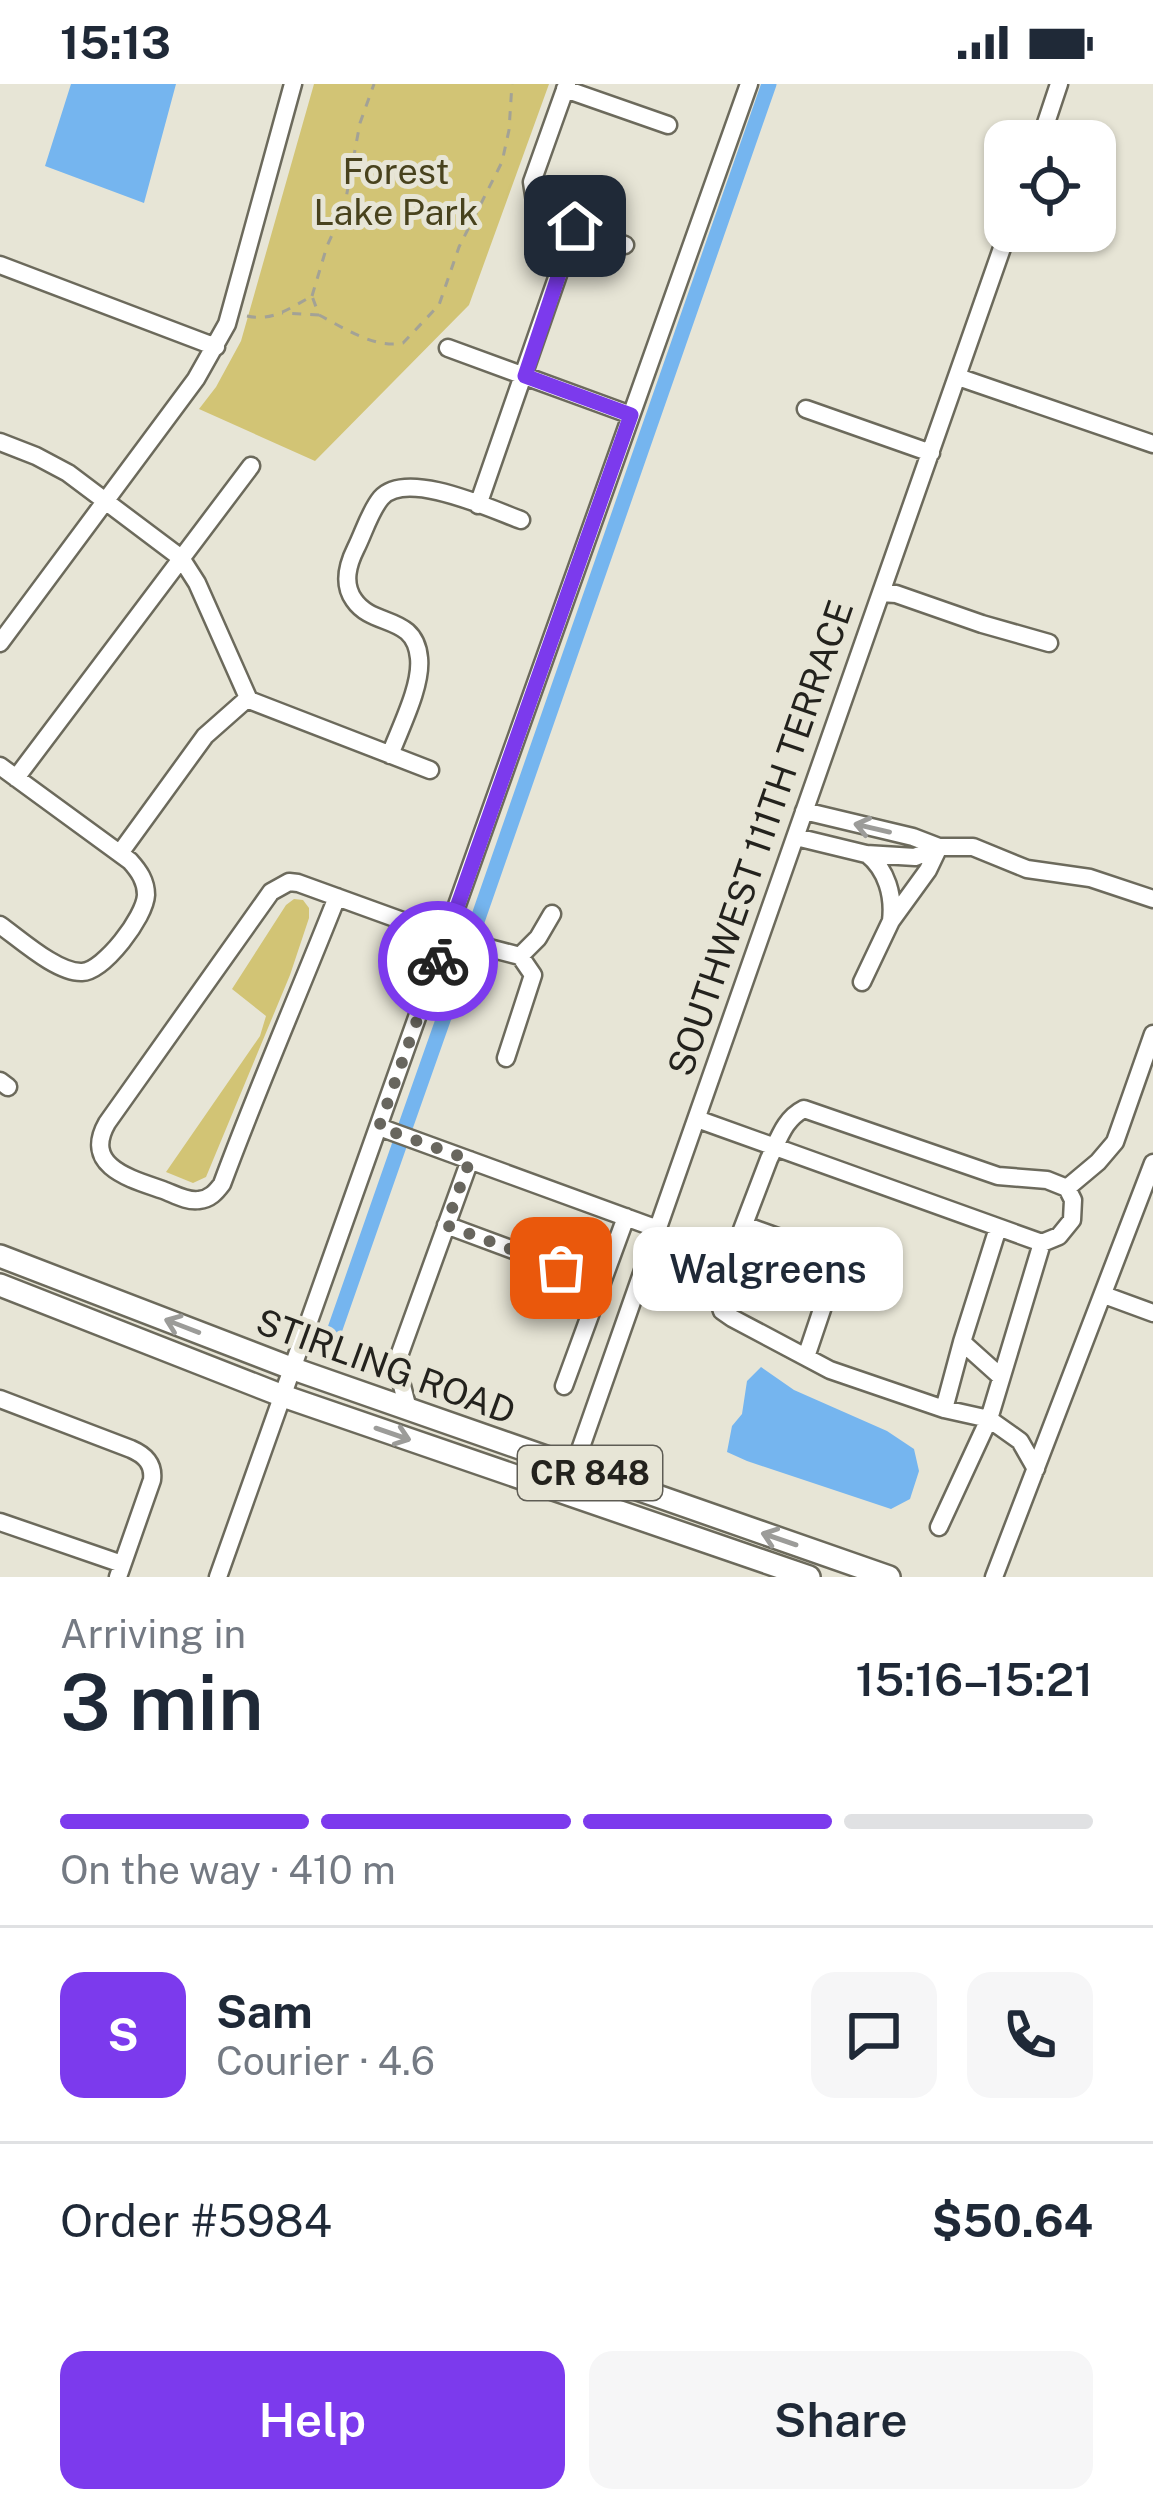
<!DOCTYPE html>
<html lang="en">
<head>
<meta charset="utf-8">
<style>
	body { margin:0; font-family:"Public Sans",sans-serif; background:#f6f6f7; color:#1f2937; height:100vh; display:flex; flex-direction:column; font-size:45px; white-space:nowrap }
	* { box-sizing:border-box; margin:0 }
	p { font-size:39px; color:#747a83 }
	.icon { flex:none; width:66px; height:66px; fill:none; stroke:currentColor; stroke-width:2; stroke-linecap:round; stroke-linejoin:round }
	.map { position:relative; height:1493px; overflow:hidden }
	.details { display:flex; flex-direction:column; background:#fff; flex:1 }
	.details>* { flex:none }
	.fabs { position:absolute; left:984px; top:36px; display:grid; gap:24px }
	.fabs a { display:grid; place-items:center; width:132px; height:132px; border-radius:24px; background:#fff; box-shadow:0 3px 9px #0004; font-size:60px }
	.pin { position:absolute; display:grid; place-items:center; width:102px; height:102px; color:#fff; margin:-51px; border-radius:24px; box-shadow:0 6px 18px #0006 }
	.courier { position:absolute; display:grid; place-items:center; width:120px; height:120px; margin:-60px; border:9px solid #7c3aed; border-radius:50%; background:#fff; color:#222; box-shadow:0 3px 15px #0007 }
	.bubble { position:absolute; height:84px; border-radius:24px; background:#fff; box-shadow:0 3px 9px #0004; font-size:39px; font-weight:600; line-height:84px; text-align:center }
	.summary em { font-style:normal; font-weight:600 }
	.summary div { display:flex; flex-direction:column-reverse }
	.summary { display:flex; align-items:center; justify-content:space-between; height:204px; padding:0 60px }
	h1 { font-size:78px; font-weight:600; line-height:90px }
	.bar { display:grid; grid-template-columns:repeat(4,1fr); gap:18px 12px; align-content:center; height:144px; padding:0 60px }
	.bar i { height:15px; border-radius:9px; background:#e0e1e3 }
	.bar .selected { background:#7c3aed }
	.bar p { grid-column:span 4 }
	.line { display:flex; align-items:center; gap:30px; padding:0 60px; border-top:3px solid #e0e1e3 }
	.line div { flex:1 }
	.round { display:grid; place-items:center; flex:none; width:126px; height:126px; border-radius:24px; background:#f6f6f7 }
	.primary-button { display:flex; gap:24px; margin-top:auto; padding:24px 60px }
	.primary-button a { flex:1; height:138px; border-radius:24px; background:#7c3aed; color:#fff; font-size:48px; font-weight:600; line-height:138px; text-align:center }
	.primary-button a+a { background:#f6f6f7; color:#1f2937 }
	.status { display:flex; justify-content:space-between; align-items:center; height:84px; padding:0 60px; background:#fff; direction:ltr }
	.status svg { height:33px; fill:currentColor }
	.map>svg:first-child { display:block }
	.green { fill:#d2c475 }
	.water { fill:#75b5ef }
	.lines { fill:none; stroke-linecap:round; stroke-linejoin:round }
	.canal { stroke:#75b5ef; stroke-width:15 }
	.minor-casing { stroke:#6c6a5c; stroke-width:21 }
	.major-casing { stroke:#6c6a5c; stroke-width:26 }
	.path { stroke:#a3a296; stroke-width:3; stroke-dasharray:9 9; stroke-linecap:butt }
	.minor { stroke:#fff; stroke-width:16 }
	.major { stroke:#fff; stroke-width:21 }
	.oneway { stroke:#9c9c99 }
	.done { stroke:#68665e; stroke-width:12; stroke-dasharray:0 21.6 }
	.route { stroke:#7c3aed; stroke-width:15 }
	.labels { text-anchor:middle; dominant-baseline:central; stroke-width:10; stroke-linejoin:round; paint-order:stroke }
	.shield { fill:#e7e5d6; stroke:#5e5c54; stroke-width:3 }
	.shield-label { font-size:33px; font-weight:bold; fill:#23221d }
	.park-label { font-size:36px; fill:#48421d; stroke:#e7e5d6 }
	.street-label { font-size:36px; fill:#23221d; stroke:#e7e5d6 }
</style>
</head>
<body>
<div class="status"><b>15:13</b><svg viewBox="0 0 49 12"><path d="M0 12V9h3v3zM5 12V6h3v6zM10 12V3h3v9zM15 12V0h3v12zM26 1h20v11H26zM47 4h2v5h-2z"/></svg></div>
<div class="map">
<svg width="1153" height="1493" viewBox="0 0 1153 1493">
	<rect width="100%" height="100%" fill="#e7e5d6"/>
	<path class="green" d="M314 0H549L469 221 315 377 199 325 216 303 241 257Z
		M294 815 303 816 309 824V834L290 891 206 1093 193 1099 166 1088 260 952 266 932 232 905 286 821Z"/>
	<path class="water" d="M71 0H176L144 119 45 82Z
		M761 1283 794 1306 887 1347 914 1365 919 1387 910 1415 891 1425 747 1377 727 1368 732 1342 742 1330 747 1297Z"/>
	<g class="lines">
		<path class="canal" d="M474 846 769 0
			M406 1041 467 868
			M329 1262 399 1062"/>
		<defs>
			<path id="minor" d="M567 0 532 98 535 118 546 132 625 161
				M565 5 668 41
				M1040 57 1059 0
				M0 181 216 263
				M448 264 631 331
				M958 293 1153 360
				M806 325 931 369
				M0 358 36 372 68 389 181 474 197 499 249 616 430 686
				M478 421 575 142
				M881 509 896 510 982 540 1049 559
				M0 559 196 295 227 240 293 0
				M390 671C400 644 422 602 419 574 415 530 373 544 354 516 342 499 348 480 356 464 364 448 370 427 381 414 406 385 491 425 521 436
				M0 682 130 777C139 787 146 797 146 811 145 833 104 887 82 888 57 889 20 855 0 841
				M16 694 251 382
				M804 727 913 753 939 763H973L1027 785 1090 794 1153 815
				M796 753 866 770 915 773 939 763
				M120 769 205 652 248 614
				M867 770C887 786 894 812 891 837
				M337 813C299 909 258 1003 222 1100 216 1108 210 1115 199 1116 187 1118 174 1110 163 1106 132 1095 82 1083 107 1039L271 808 289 798 298 799 447 853 520 872 533 891 506 974
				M520 872 538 854 552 830
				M862 898 891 837 928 786 939 763
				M0 997 8 1003
				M697 1035 1042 1159 1059 1152 1072 1136 1073 1116 1067 1104 1047 1096 998 1092 804 1025C784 1035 779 1055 769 1075L717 1211 722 1227 732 1234 830 1286 944 1325 989 1335 1020 1357 1036 1385
				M379 1043 658 1145
				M1067 1104 1098 1078 1115 1058 1153 950
				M446 1141 602 1199
				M744 1141 839 1175 806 1273
				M998 1144 962 1258 1001 1293
				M1104 1211 1153 1229
				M564 1302 626 1133
				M0 1315 131 1365C145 1371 154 1380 152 1396L118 1493
				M408 1325 398 1286 399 1272 470 1076
				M944 1325 962 1258
				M574 1383 1008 147
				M0 1438 122 1480
				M939 1443 989 1335 1042 1159
				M218 1493 749 0
				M994 1493 1153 1079"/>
			<path id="major" d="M0 1172 291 1284 889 1493
				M0 1201 283 1312 809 1493"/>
		</defs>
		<use href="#minor" class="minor-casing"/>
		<use href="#major" class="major-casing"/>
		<path class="path" d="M312 212 327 162 344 125 360 39 374 0
			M319 231C344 244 375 265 403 259L439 221 459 163 502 78 509 46 512 0
			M247 232C272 238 290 224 312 212L319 231 282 229"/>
		<use href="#minor" class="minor"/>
		<use href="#major" class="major"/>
	</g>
	<defs><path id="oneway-shaft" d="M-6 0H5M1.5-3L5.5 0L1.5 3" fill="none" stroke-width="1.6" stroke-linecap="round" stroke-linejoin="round" transform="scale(3)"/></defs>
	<g class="oneway">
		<use href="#oneway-shaft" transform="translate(872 744) rotate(-167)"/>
		<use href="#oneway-shaft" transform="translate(182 1242) rotate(-159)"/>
		<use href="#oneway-shaft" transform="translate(393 1350) rotate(19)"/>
		<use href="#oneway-shaft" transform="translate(779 1455) rotate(-161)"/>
	</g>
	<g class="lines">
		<path class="done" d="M438 877 379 1043 470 1076 446 1141 561 1184"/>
		<path class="route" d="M438 877 631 331 525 292 575 142"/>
	</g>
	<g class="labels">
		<rect class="shield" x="518" y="1362" width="144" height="54" rx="9"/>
		<g class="shield-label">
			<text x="590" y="1389">CR 848</text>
		</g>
		<g class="park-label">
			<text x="396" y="87">Forest<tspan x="396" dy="41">Lake Park</tspan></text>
		</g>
		<g class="street-label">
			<text transform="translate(760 754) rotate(-71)">SOUTHWEST 111TH TERRACE</text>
			<text transform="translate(386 1282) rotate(20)">STIRLING ROAD</text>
		</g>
	</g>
</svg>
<div class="fabs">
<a><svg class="icon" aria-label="locate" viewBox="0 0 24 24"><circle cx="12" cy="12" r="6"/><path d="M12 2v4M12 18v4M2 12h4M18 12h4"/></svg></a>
</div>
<div class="pin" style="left:561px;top:1184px;background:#ea580c"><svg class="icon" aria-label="bag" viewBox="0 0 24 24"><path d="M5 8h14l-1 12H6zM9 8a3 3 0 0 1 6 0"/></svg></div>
<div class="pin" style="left:575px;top:142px;background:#1f2937"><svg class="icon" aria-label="home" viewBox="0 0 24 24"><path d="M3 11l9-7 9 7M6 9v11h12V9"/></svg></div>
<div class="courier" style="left:438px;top:877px"><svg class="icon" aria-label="bike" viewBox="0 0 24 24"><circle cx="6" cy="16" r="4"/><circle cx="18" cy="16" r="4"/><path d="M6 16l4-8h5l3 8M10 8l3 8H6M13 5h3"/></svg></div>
<div class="bubble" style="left:633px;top:1143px;width:270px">Walgreens</div>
</div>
<section class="details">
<div class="summary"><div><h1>3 min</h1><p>Arriving in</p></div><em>15:16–15:21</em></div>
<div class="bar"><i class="selected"></i><i class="selected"></i><i class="selected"></i><i></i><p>On the way · 410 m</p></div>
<div class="line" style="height:216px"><b class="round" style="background:#7c3aed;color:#fff">S</b><div><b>Sam</b><p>Courier · 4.6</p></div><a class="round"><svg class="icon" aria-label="chat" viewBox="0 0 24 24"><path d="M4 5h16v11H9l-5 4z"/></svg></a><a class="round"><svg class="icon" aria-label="phone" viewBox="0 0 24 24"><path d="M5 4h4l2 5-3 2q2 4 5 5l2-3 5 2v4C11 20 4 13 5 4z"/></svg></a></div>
<div class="line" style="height:156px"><div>Order #5984</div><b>$50.64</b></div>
<div class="primary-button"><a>Help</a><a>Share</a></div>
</section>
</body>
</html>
